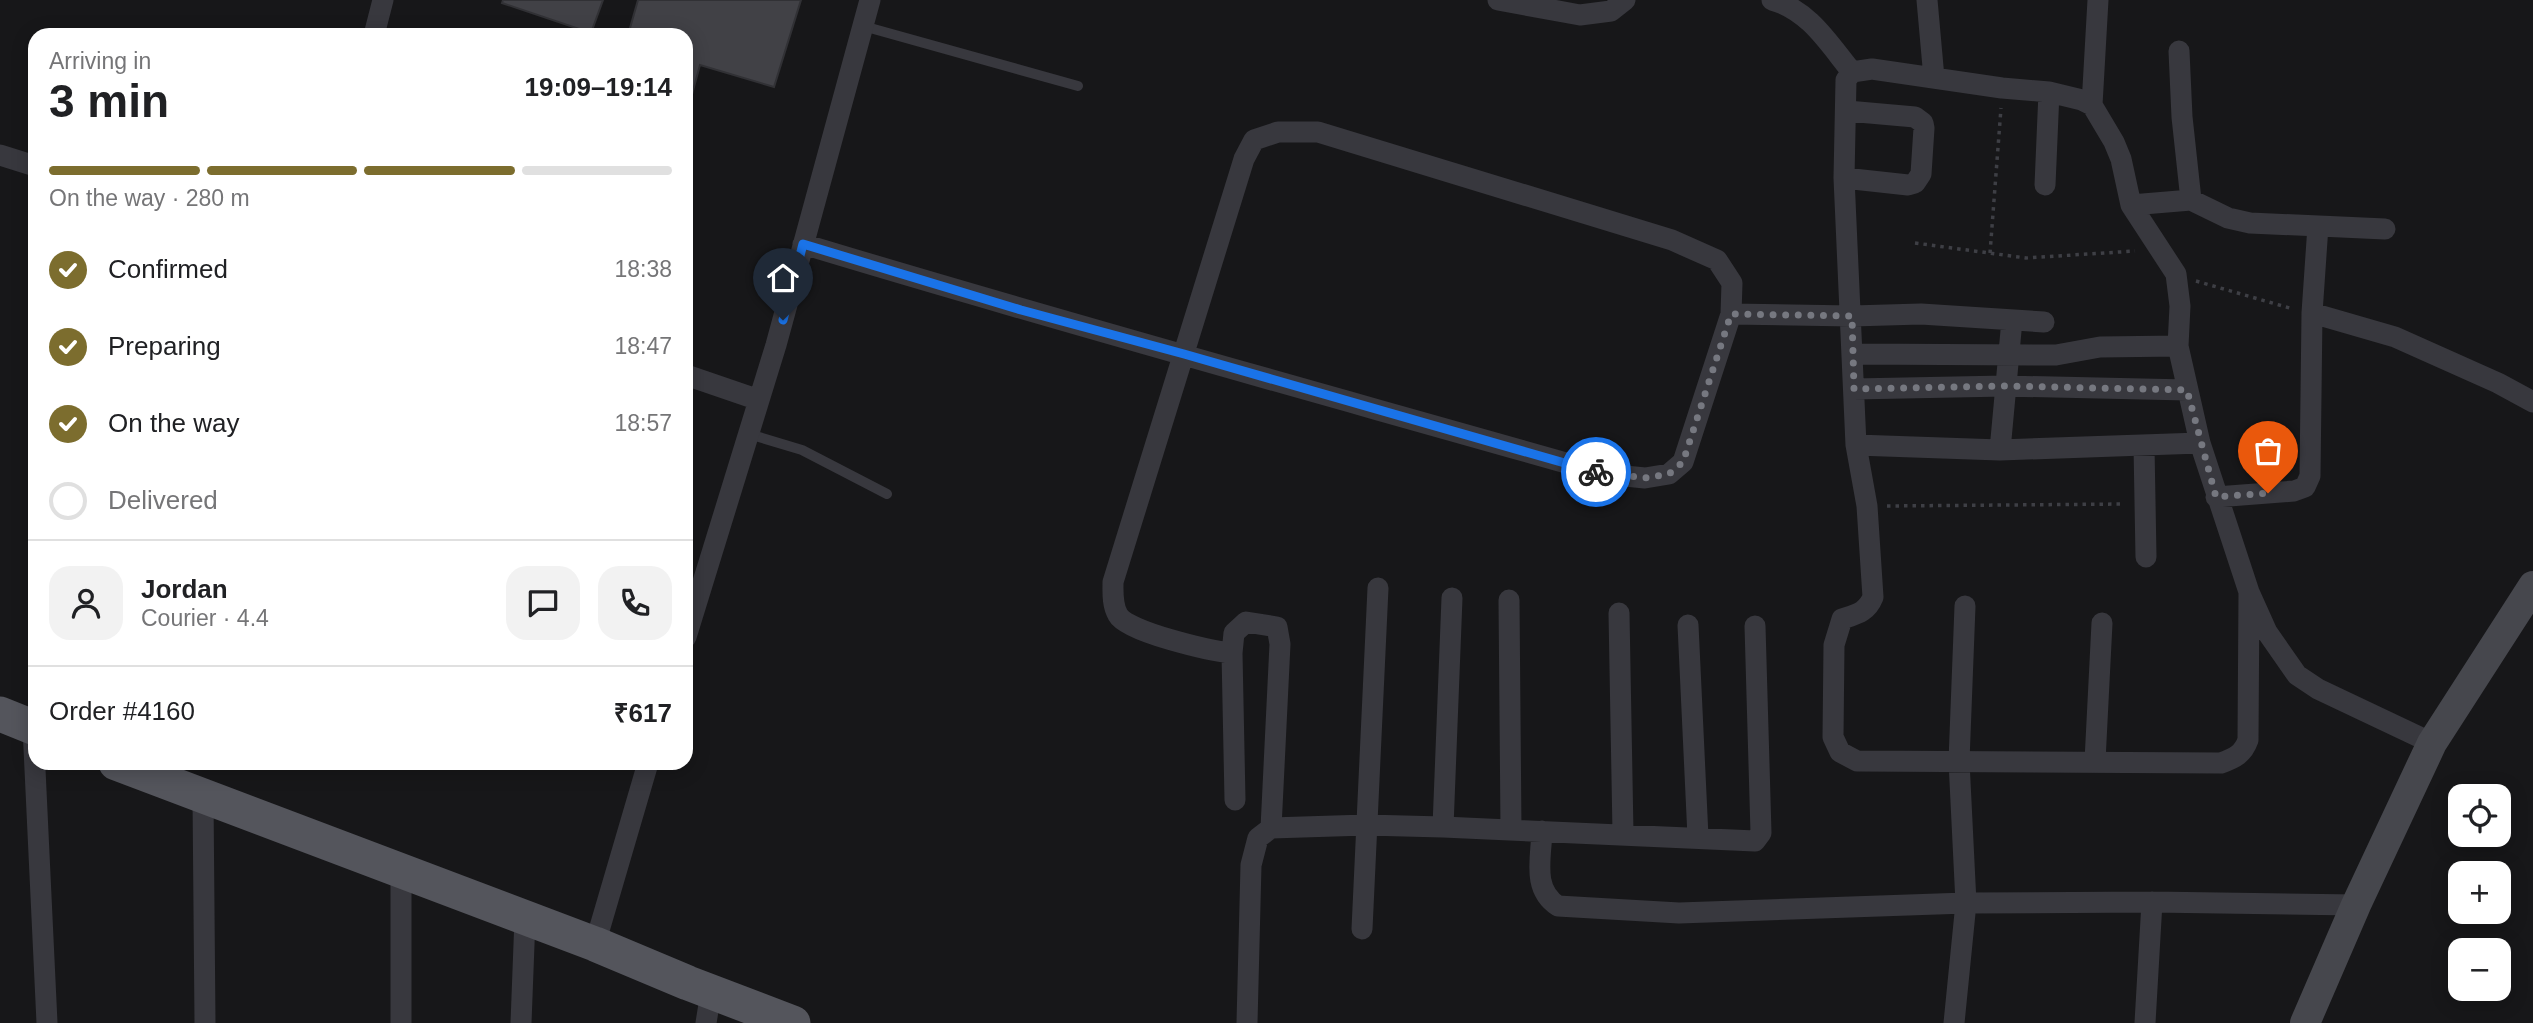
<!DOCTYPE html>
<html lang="en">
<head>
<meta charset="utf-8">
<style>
	body { margin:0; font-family:Helvetica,sans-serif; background:#f2f2f2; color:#202124; height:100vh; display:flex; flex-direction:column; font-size:26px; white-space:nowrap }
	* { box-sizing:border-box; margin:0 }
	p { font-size:23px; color:#757577 }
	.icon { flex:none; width:38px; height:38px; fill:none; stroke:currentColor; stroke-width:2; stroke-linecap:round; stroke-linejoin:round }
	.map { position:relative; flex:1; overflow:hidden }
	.sheet { position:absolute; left:28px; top:28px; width:665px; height:742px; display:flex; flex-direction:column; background:#fff; border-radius:21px; box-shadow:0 4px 18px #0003 }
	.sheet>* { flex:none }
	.fabs { position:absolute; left:2448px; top:784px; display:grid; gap:14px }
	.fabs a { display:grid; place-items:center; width:63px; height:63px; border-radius:14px; background:#fff; box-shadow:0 4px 18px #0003; font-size:35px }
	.pin { position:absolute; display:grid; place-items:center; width:60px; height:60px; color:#fff; margin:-72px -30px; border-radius:50% 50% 50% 0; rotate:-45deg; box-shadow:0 0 7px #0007 }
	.pin .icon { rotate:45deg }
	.courier { position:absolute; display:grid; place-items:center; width:70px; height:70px; margin:-35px; border:5px solid #1a73e8; border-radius:50%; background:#fff; color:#222; box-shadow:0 2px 9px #0007 }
	.head em { font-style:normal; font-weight:700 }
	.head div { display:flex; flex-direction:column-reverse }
	.head { display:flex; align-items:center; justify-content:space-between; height:119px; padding:0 21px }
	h1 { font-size:46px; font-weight:700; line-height:52px }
	.bar { display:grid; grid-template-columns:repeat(4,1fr); gap:10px 7px; align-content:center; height:84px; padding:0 21px }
	.bar i { height:9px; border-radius:5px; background:#e0e0e0 }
	.bar .active { background:#7c6d2e }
	.bar p { grid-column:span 4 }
	.line { display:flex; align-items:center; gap:18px; padding:0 21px; border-top:2px solid #e0e0e0 }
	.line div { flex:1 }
	.round { display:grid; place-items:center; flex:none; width:74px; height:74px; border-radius:21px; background:#f2f2f2 }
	ol { padding:0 21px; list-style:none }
	li { display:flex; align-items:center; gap:21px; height:77px }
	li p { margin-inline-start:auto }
	li .icon { padding:7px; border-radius:50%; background:#7c6d2e; color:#fff; stroke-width:4 }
	li:last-child { color:#757577 }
	li i { width:38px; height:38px; border:4px solid #e0e0e0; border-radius:50% }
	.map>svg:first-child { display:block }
	.building { fill:#414146; stroke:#313135; stroke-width:2 }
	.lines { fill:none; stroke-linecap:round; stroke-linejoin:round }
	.path { stroke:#3e3f45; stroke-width:3.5; stroke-dasharray:3.5 5; stroke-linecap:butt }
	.lane { stroke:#38383e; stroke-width:10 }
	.street { stroke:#38383e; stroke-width:21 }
	.secondary { stroke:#46474d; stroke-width:30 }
	.primary { stroke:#54555c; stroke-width:35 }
	.done { stroke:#767880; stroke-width:7; stroke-dasharray:0 12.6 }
	.route { stroke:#1a73e8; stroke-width:9 }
</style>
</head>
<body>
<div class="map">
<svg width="2533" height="1023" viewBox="0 0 2533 1023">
	<rect width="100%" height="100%" fill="#171719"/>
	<path class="building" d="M503 0H603L591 33 502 3Z
		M638 0H801L774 87 700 65 691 98H686V35H628Z"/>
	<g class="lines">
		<path class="path" d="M1915 243 2026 258 2135 251
			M1990 253 2001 108
			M2196 281 2293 309
			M1887 506 2124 504"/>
		<path class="lane" d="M863 26 1078 86
			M749 434 802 450 887 494"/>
		<path class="street" d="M1498 0 1580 15 1611 11 1625 0
			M1772 0C1809 10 1829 44 1852 72
			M1927 0 1934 78
			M374 35 383 0
			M2092 105 2098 0
			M0 155 35 166
			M1844 178 1908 185 1915 183 1921 174 1924 128 1923 123 1915 117 1847 111
			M2045 185 2049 92
			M2191 200 2228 218 2250 223 2385 229
			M2131 205 2191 200 2182 117 2179 51
			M803 244C1070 325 1338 398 1605 474L1645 478 1669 474 1683 462 1731 314
			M2312 313 2395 337 2498 383 2533 402
			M1853 354 2056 355 2100 347 2178 346
			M686 375 759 400
			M1854 389 2005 386 2187 390
			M1856 445 2000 450 2012 320
			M2144 446 2146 557
			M2000 450 2200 443
			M2216 497 2294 491 2305 487 2310 476 2312 313 2318 226
			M2249 592 2248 740C2243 754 2235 758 2221 763L1857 761 1840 752 1833 737 1834 645 1842 619C1857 614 1867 612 1873 597L1867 506 1856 445 1844 178 1846 80 1852 72 1872 69 2002 88 2049 92 2082 100 2092 105 2114 142 2121 159 2131 205 2176 274 2180 306 2178 346 2200 443 2249 592 2267 632 2297 675 2318 689 2432 743
			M1509 600 1511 830
			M1619 613 1623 833
			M1688 625 1698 837
			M686 637 776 345 870 0
			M1232 653 1234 633 1246 622 1277 627 1280 644 1271 828 1258 838 1251 865 1247 1023
			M33 727 47 1023
			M2095 761 2102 623
			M203 797 205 1023
			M1235 800 1232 653C1211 651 1127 632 1118 615 1112 605 1113 592 1113 582L1244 159 1254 140 1278 132H1318L1672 240 1717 260 1732 283 1731 314 1852 316 1921 314 2044 322
			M1443 827 1452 598
			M1271 828 1366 825 1443 827 1755 841 1761 833 1755 626
			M1542 831C1541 859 1532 889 1558 906L1679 913 1966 903 2152 902 2356 905
			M401 872V1023
			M1362 929 1378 588
			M595 944 648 763
			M521 1023 525 918
			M706 1023 711 992
			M1954 1023 1966 903 1959 761 1965 606
			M2145 1023 2152 902"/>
		<path class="secondary" d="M2305 1023 2356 905 2432 743 2533 586"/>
		<path class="primary" d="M0 714 35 728
			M116 763 595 944 688 983 793 1023"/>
	</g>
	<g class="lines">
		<path class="done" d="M1596 472 1645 478 1669 474 1683 462 1731 314 1852 316 1854 389 2005 386 2187 390 2216 497 2268 493"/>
		<path class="route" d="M783 320 803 244 1021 310 1184 354 1596 472"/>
	</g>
</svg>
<div class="fabs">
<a><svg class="icon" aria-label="locate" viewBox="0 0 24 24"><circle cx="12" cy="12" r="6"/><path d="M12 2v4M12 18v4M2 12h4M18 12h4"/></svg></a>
<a>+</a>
<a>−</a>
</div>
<div class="pin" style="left:2268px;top:493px;background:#ea580c"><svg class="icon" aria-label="bag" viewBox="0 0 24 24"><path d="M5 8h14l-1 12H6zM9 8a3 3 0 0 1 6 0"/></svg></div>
<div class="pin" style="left:783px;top:320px;background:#1f2937"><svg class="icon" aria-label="home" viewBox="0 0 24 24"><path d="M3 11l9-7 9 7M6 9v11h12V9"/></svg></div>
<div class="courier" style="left:1596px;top:472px"><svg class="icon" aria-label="bike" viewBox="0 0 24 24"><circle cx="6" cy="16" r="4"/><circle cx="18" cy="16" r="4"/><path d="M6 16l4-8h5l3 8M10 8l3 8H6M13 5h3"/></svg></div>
<section class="sheet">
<div class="head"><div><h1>3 min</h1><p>Arriving in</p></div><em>19:09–19:14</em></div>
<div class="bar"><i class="active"></i><i class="active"></i><i class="active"></i><i></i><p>On the way · 280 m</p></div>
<ol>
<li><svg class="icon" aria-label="check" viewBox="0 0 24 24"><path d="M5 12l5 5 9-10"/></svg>Confirmed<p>18:38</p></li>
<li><svg class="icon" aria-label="check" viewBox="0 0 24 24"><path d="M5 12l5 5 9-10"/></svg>Preparing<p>18:47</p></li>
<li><svg class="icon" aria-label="check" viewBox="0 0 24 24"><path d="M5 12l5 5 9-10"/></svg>On the way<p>18:57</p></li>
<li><i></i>Delivered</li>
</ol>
<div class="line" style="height:126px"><a class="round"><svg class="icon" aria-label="person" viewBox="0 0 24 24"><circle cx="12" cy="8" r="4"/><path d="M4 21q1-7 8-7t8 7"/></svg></a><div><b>Jordan</b><p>Courier · 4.4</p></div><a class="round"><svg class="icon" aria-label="chat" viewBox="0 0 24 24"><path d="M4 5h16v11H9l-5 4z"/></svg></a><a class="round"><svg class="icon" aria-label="phone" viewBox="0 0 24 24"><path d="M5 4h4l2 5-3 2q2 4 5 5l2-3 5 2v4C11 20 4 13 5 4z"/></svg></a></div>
<div class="line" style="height:91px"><div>Order #4160</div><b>₹617</b></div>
</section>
</div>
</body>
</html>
